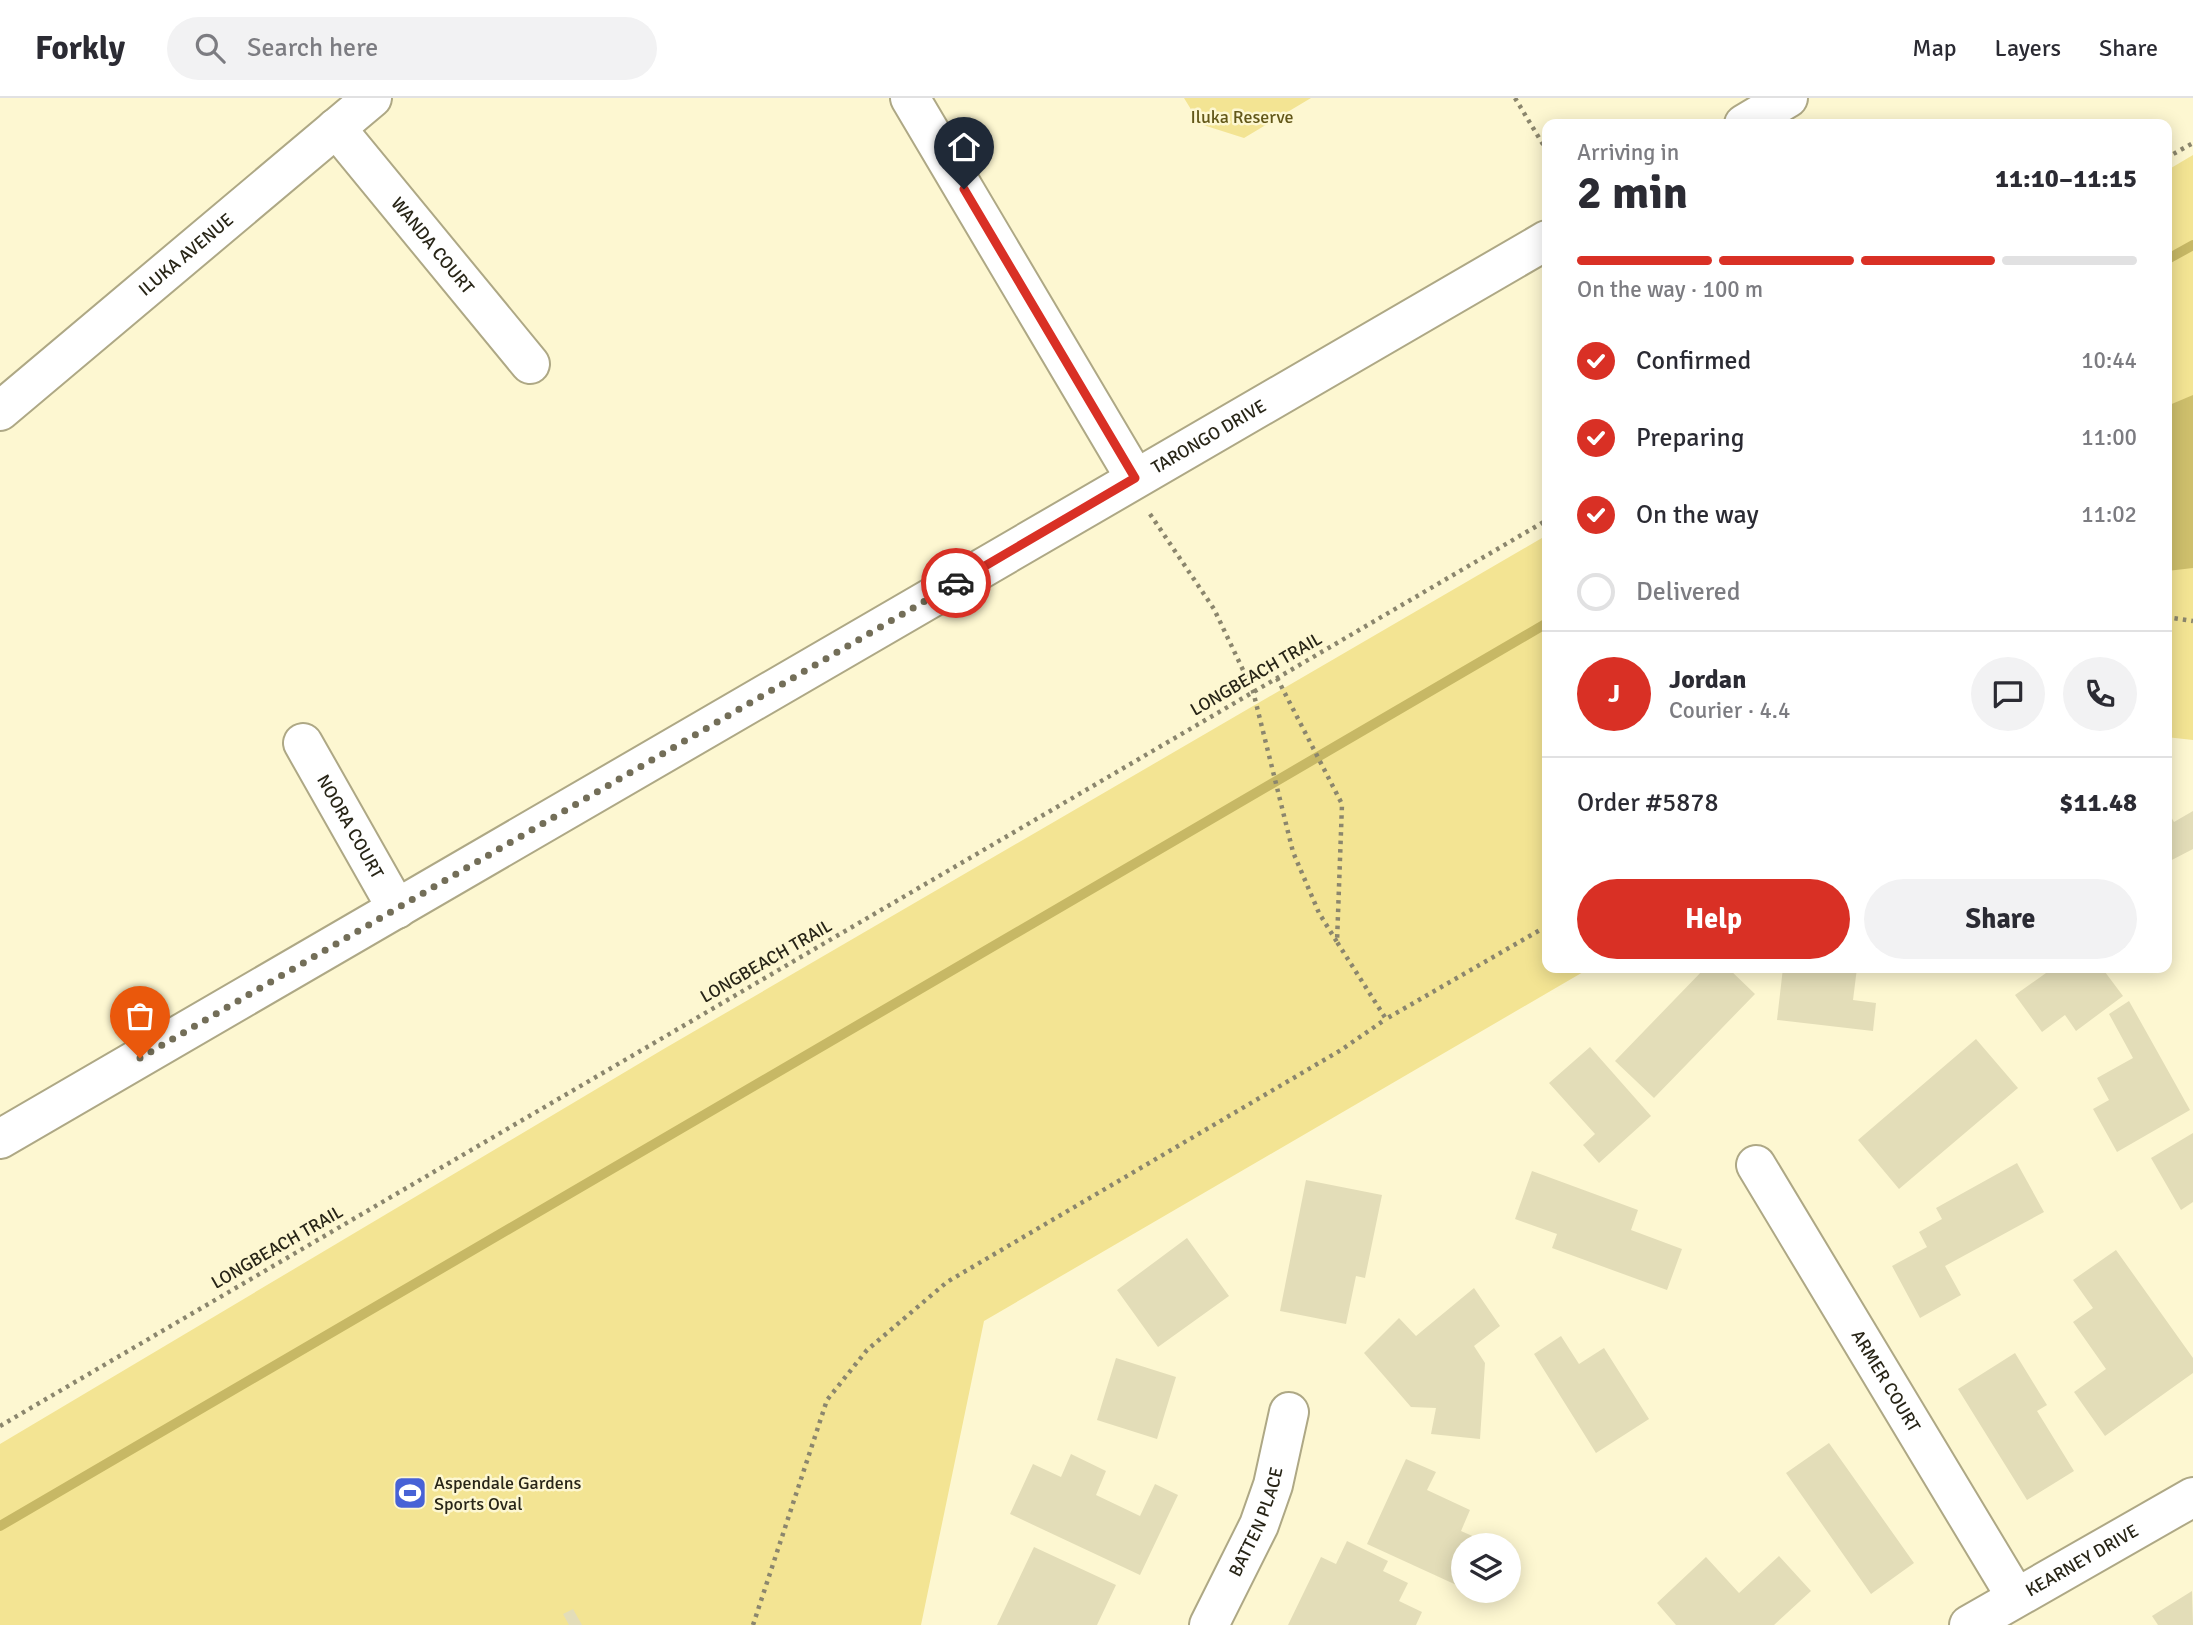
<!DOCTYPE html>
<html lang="en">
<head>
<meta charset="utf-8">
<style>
	body { margin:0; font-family:Signika,sans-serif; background:#f2f2f3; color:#2b2b33; height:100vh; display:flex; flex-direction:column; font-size:26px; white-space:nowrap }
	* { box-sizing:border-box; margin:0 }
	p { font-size:23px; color:#7c7c81 }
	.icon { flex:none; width:38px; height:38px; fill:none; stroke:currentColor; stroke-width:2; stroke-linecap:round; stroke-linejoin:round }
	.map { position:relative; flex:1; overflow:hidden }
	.panel { position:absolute; left:1542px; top:21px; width:630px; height:854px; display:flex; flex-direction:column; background:#fff; border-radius:14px; box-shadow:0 4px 18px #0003 }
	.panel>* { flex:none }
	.fabs { position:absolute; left:1451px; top:1435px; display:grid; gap:14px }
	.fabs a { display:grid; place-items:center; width:70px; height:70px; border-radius:50%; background:#fff; box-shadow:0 4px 18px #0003; font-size:35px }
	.pin { position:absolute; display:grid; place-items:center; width:60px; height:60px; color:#fff; margin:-72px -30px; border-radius:50% 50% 50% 0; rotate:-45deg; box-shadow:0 0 7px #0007 }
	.pin .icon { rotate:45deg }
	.courier { position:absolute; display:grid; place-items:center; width:70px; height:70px; margin:-35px; border:5px solid #d93025; border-radius:50%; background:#fff; color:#222; box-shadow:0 2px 9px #0007 }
	.headline em { font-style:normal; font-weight:700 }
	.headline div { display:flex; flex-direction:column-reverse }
	.headline { display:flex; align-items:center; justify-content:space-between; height:119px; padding:0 35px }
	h1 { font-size:46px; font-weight:700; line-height:52px }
	.bar { display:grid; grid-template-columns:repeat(4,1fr); gap:10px 7px; align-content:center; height:84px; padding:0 35px }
	.bar i { height:9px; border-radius:5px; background:#e1e1e2 }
	.bar .current { background:#d93025 }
	.bar p { grid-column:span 4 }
	.line { display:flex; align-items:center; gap:18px; padding:0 35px; border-top:2px solid #e1e1e2 }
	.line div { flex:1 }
	.round { display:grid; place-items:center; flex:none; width:74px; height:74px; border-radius:37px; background:#f2f2f3 }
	ol { padding:0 35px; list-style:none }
	li { display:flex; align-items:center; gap:21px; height:77px }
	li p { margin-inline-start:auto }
	li .icon { padding:7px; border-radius:50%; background:#d93025; color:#fff; stroke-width:4 }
	li:last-child { color:#7c7c81 }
	li i { width:38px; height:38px; border:4px solid #e1e1e2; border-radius:50% }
	.primary-button { display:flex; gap:14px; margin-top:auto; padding:14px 35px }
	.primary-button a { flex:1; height:80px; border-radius:42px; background:#d93025; color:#fff; font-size:28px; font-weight:700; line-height:80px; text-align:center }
	.primary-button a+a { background:#f2f2f3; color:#2b2b33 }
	header { display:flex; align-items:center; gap:42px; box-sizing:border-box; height:98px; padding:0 35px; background:#fff; border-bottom:2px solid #e1e1e2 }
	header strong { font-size:33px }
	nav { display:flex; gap:38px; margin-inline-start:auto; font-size:24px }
	.search { width:490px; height:63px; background:#f2f2f3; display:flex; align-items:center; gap:18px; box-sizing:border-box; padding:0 24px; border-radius:38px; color:#7c7c81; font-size:26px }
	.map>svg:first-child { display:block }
	.green { fill:#f3e493 }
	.forest { fill:#cebf6c }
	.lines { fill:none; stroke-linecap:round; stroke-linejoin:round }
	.stream { stroke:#c7b865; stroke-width:10 }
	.building { fill:#e3ddb8 }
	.minor-casing { stroke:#aea885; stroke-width:42 }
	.tertiary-casing { stroke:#aea885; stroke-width:42 }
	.path { stroke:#8b866d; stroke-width:4.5; stroke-dasharray:3.5 5; stroke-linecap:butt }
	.minor { stroke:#fff; stroke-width:38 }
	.tertiary { stroke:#fff; stroke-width:38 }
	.done { stroke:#736e58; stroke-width:7; stroke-dasharray:0 12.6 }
	.route { stroke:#d93025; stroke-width:9 }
	.labels { text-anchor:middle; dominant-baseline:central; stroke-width:5; stroke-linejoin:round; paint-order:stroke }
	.park-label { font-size:18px; fill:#625718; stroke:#fdf7d1 }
	.street-label { font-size:18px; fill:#282517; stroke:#fdf7d1 }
	.poi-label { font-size:18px; fill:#282517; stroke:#fdf7d1; text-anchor:start }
</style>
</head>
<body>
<header>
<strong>Forkly</strong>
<div class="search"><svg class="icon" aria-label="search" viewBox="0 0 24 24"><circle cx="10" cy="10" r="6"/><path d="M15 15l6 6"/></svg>Search here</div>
<nav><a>Map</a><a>Layers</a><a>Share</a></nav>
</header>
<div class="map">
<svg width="2193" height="1527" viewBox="0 0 2193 1527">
	<rect width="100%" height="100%" fill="#fdf7d1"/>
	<path class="green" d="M1184 0H1311L1244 40 1200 26Z
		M2193 57V642L2166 639V73Z
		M1547 437V870H1590L984 1223 921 1527H0V1346L662 952Z"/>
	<path class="forest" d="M2193 297V470L2167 473V308Z"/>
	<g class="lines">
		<path class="stream" d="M2166 162 2193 147
			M0 1428 1547 525"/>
	</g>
	<path class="building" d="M2166 710 2174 724 2193 713V751L2166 765Z
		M1705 870H1728L1755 896 1654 1000 1615 963Z
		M1783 870H1857L1853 902 1876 905 1873 933 1777 922Z
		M2053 870H2102L2123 898 2076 933 2065 917 2042 934 2015 897Z
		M2129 903 2190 1012 2117 1054 2093 1011 2109 1002 2097 980 2133 960 2109 916Z
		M1976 941 2018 990 1899 1091 1858 1042Z
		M1590 949 1651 1018 1599 1065 1583 1047 1595 1036 1549 985Z
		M2193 1035V1104L2181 1112 2151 1060Z
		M2017 1065 2044 1114 1945 1168 1961 1197 1920 1220 1892 1168 1927 1149 1919 1134 1942 1121 1936 1110Z
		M1532 1073 1638 1112 1631 1132 1682 1151 1667 1192 1552 1150 1557 1136 1515 1121Z
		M1306 1082 1382 1097 1365 1180 1356 1178 1346 1226 1280 1213Z
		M1187 1140 1229 1198 1158 1249 1117 1192Z
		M2116 1152 2193 1260V1275L2105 1338 2074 1294 2106 1271 2073 1224 2093 1210 2073 1182Z
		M1474 1190 1500 1228 1474 1248 1485 1265 1480 1341 1431 1336 1436 1310 1411 1309 1364 1255 1399 1220 1416 1238Z
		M1561 1238 1579 1266 1604 1250 1649 1321 1596 1355 1534 1256Z
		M2015 1255 2047 1307 2037 1313 2074 1373 2027 1402 1958 1291Z
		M1116 1260 1176 1279 1157 1341 1097 1322Z
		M1829 1345 1914 1465 1871 1496 1786 1375Z
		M1071 1356 1106 1373 1096 1397 1140 1418 1155 1386 1178 1397 1140 1477 1010 1416 1033 1366 1061 1379Z
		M1406 1361 1436 1374 1427 1392 1470 1412 1461 1433 1486 1444 1485 1447H1463V1490L1367 1446Z
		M1347 1443 1388 1463 1383 1473 1408 1485 1399 1503 1422 1514 1416 1527H1288L1321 1459 1336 1466Z
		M1034 1449 1116 1487 1097 1527H997Z
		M1779 1458 1811 1493 1774 1527H1676L1657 1505 1706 1459 1739 1495Z
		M2192 1493 2193 1527H2158L2152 1518Z
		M573 1511 582 1527H569L563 1516Z"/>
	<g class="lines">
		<defs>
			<g id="minor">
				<path d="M910 0 1135 380"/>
				<path d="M1744 26 1788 0"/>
				<path id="s1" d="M336 30 530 266"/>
				<path id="s2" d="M0 313 372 0"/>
				<path id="s3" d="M303 645 397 811"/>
				<path id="s4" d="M0 1041 1547 142"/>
				<path id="s5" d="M1756 1067 2016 1499"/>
				<path id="s6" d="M1209 1527 1259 1427 1273 1387 1289 1314"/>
			</g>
			<g id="tertiary">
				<path id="s7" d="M1969 1527 2193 1399"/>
			</g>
		</defs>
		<use href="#minor" class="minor-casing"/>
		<use href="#tertiary" class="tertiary-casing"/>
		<path class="path" d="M1515 0 1547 53
			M2166 60 2193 45
			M1150 416 1214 511 1253 593 1293 754 1319 815 1337 844
			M2166 519 2193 523
			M1277 580 1342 706 1337 844 1386 921 1547 828
			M0 1328 1547 422
			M753 1527 827 1302 867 1252 947 1184 1341 952 1386 921"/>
		<use href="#minor" class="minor"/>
		<use href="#tertiary" class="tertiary"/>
	</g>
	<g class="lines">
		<path class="done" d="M140 960 956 485"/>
		<path class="route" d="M956 485 1135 380 964 91"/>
	</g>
	<defs>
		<symbol id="stadium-square" viewBox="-11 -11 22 22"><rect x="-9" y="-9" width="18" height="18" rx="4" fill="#4762d6" stroke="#fdf7d1"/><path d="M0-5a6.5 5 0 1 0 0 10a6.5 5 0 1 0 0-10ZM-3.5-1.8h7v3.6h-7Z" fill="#fff"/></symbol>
	</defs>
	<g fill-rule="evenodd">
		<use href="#stadium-square" x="391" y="1376" width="38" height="38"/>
	</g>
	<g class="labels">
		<g class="park-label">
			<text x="1242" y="19">Iluka Reserve</text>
		</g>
		<g class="street-label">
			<text stroke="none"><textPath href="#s1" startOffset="152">WANDA COURT</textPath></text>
			<text stroke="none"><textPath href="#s2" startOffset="243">ILUKA AVENUE</textPath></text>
			<text stroke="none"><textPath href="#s4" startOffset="1398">TARONGO DRIVE</textPath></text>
			<text transform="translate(1256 576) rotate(-30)">LONGBEACH TRAIL</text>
			<text stroke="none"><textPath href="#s3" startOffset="96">NOORA COURT</textPath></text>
			<text transform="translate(766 863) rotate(-30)">LONGBEACH TRAIL</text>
			<text transform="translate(277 1149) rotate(-30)">LONGBEACH TRAIL</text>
			<text stroke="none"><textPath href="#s5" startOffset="252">ARMER COURT</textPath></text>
			<text stroke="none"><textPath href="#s6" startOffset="114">BATTEN PLACE</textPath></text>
			<text stroke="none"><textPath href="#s7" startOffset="130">KEARNEY DRIVE</textPath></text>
		</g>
		<g class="poi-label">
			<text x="434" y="1385">Aspendale Gardens<tspan x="434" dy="21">Sports Oval</tspan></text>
		</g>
	</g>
</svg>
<div class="fabs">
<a><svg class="icon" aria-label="layers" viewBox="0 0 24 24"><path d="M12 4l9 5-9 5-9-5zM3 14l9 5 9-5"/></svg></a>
</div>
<div class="pin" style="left:140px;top:960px;background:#ea580c"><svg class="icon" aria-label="bag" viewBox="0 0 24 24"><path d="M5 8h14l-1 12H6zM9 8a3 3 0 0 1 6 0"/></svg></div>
<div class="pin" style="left:964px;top:91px;background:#1f2937"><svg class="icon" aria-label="home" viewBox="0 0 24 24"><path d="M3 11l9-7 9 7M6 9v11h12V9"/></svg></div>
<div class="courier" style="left:956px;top:485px"><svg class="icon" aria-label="car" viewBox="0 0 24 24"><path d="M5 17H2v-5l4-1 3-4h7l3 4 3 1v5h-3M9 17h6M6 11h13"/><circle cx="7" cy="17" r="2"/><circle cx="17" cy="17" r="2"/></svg></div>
<section class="panel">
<div class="headline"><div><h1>2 min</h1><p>Arriving in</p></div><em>11:10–11:15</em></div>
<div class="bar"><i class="current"></i><i class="current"></i><i class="current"></i><i></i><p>On the way · 100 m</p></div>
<ol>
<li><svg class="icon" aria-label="check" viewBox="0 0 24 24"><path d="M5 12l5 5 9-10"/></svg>Confirmed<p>10:44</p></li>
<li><svg class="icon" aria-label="check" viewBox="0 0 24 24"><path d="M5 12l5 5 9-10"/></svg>Preparing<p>11:00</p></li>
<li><svg class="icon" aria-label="check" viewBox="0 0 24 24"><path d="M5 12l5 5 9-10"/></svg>On the way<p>11:02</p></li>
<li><i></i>Delivered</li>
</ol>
<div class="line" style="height:126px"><b class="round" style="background:#d93025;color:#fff">J</b><div><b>Jordan</b><p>Courier · 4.4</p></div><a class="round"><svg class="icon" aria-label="chat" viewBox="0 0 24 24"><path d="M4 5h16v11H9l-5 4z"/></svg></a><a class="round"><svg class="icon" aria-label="phone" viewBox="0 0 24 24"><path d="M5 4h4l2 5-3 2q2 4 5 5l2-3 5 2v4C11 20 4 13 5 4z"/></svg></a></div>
<div class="line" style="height:91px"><div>Order #5878</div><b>$11.48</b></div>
<div class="primary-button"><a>Help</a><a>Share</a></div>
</section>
</div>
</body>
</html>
